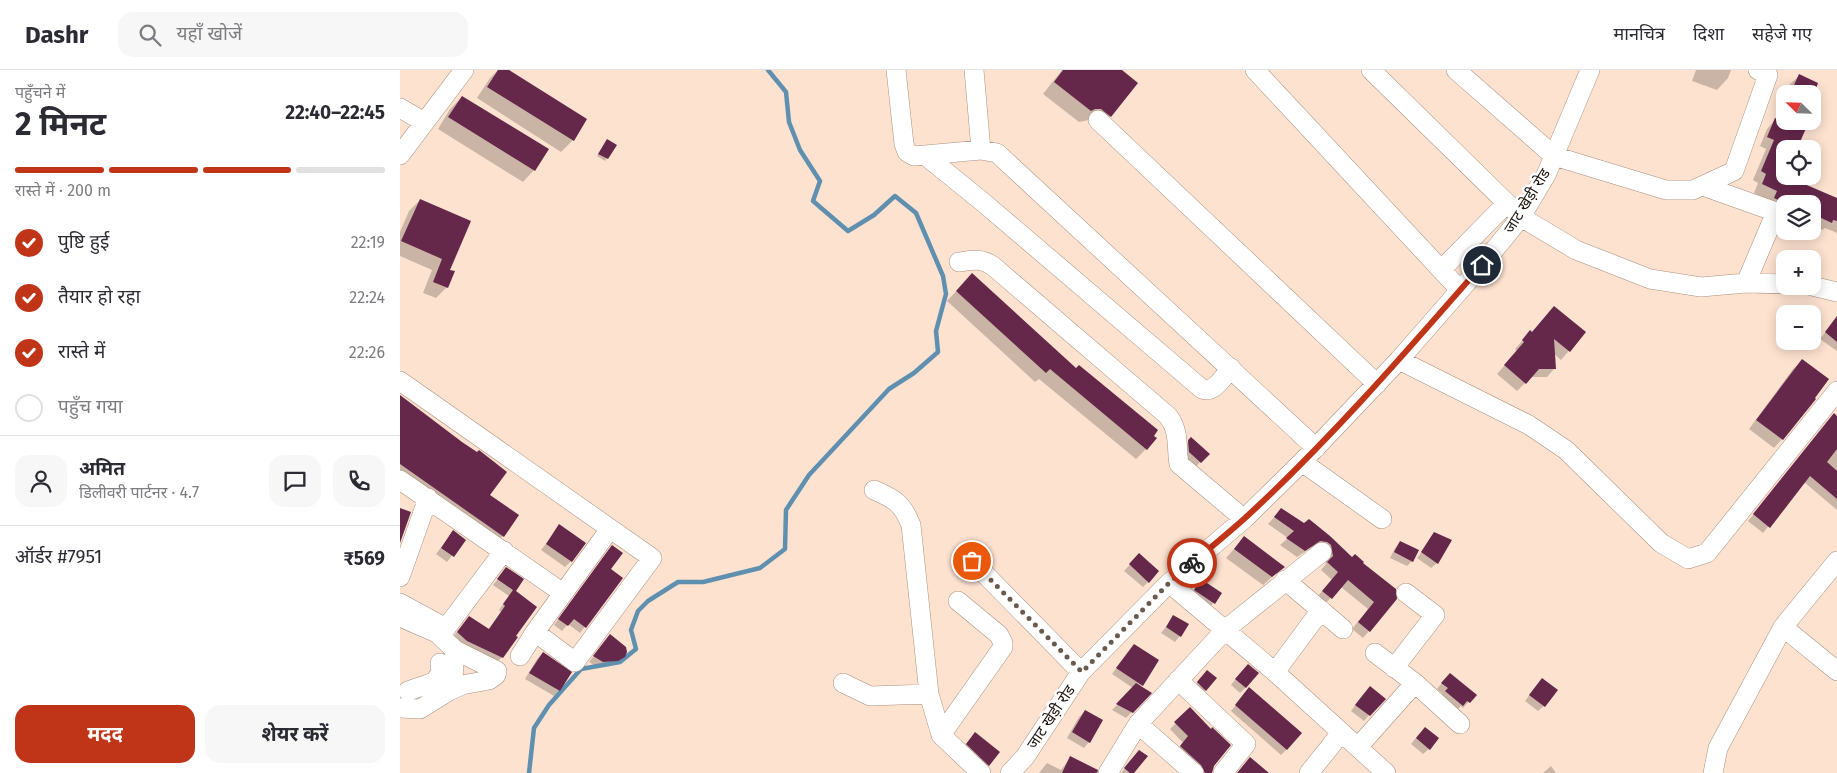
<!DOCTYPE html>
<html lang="hi">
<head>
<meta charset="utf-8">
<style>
	body { margin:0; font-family:"Fira Sans","Noto Sans Devanagari",sans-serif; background:#f7f7f7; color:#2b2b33; height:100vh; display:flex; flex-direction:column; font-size:19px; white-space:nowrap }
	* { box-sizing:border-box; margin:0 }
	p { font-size:16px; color:#7c7c81 }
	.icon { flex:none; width:28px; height:28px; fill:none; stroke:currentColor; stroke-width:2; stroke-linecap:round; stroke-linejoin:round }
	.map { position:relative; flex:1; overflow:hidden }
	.drawer { display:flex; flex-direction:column; background:#fff; width:400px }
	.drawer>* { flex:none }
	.needle { width:32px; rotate:293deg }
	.controls { position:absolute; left:1376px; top:15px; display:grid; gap:10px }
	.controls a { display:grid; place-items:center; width:45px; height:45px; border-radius:10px; background:#fff; box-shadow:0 2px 12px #0003; font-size:25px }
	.pin { position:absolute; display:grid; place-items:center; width:42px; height:42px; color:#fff; margin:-21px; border:2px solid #fff; border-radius:50%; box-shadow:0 1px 5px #0007 }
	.courier { position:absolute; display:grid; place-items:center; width:50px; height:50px; margin:-25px; border:4px solid #c03518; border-radius:50%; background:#fff; color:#222; box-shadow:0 1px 6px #0007 }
	.headline em { font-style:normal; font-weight:700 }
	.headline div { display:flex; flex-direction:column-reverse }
	.headline { display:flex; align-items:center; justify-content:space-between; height:85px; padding:0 15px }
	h1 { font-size:32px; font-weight:700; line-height:38px }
	.bar { display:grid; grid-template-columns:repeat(4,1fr); gap:8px 5px; align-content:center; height:60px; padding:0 15px }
	.bar i { height:6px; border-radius:4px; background:#e1e1e2 }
	.bar .on { background:#c03518 }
	.bar p { grid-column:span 4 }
	.line { display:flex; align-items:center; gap:12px; padding:0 15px; border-top:1px solid #e1e1e2 }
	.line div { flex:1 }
	.round { display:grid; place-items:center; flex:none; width:52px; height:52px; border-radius:15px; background:#f7f7f7 }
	ol { padding:0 15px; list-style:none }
	li { display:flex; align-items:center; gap:15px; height:55px }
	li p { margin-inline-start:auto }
	li .icon { padding:5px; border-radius:50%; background:#c03518; color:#fff; stroke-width:4 }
	li:last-child { color:#7c7c81 }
	li i { width:28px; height:28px; border:2px solid #e1e1e2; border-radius:50% }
	.action { display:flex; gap:10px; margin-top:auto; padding:10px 15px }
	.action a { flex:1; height:58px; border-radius:15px; background:#c03518; color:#fff; font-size:20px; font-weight:700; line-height:58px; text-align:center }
	.action a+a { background:#f7f7f7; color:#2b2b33 }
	header { display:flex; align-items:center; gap:30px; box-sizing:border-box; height:70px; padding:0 25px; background:#fff; border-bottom:1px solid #e1e1e2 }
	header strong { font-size:24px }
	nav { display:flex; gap:28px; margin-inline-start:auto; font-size:18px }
	.search { width:350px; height:45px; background:#f7f7f7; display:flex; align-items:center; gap:12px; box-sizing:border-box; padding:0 18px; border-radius:15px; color:#7c7c81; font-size:19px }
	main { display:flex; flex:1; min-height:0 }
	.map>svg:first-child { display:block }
	.shadow { fill:#0003 }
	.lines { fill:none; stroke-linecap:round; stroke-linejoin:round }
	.stream { stroke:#6090b0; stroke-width:4.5 }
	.building { fill:#65274a }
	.minor-casing { stroke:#a9907f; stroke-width:20 }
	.minor { stroke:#fff; stroke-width:19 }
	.done { stroke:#695a4f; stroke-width:5; stroke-dasharray:0 9 }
	.route { stroke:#c03518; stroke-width:6 }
	.labels { text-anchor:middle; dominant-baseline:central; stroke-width:5; stroke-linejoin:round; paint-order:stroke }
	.street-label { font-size:15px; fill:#19100a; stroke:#fff }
</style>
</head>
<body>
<header>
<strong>Dashr</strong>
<div class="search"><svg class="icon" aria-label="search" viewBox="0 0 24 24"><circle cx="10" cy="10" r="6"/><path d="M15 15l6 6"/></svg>यहाँ खोजें</div>
<nav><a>मानचित्र</a><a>दिशा</a><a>सहेजे गए</a></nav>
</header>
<main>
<section class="drawer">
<div class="headline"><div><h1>2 मिनट</h1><p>पहुँचने में</p></div><em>22:40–22:45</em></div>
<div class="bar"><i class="on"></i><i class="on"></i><i class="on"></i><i></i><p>रास्ते में · 200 m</p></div>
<ol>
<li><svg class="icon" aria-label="check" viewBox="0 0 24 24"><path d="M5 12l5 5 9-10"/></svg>पुष्टि हुई<p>22:19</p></li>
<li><svg class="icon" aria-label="check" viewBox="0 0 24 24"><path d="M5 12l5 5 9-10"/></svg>तैयार हो रहा<p>22:24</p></li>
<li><svg class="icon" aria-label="check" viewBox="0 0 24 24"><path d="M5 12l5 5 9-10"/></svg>रास्ते में<p>22:26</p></li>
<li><i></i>पहुँच गया</li>
</ol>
<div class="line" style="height:90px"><a class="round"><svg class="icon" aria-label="person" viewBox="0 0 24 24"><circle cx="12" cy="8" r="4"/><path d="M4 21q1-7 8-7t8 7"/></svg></a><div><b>अमित</b><p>डिलीवरी पार्टनर · 4.7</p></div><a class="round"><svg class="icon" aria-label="chat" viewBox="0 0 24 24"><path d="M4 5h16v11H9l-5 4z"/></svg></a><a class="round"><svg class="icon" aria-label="phone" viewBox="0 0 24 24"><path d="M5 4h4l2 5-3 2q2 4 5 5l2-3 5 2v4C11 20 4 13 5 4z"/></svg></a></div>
<div class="line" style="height:65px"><div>ऑर्डर #7951</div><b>₹569</b></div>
<div class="action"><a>मदद</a><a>शेयर करें</a></div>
</section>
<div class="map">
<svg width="1437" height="703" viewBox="0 0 1437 703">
	<rect width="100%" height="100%" fill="#fde2d0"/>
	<path class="shadow" d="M98 0H107L186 50 173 70 161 82 77 28 90 8Z
		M662 0H720L710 46 699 57 689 50 679 52 643 24Z
		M1296 0H1331L1328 8 1317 20 1292 11Z
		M1399 6 1412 24H1386L1390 14Z
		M62 27 134 100 123 112 38 59 50 39Z
		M1385 27V93L1380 105 1437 129V163L1425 158 1422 160 1412 156V134H1385V140L1369 130 1354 123 1358 113 1353 110 1366 79 1360 76 1367 59 1375 50Z
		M207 70V88L205 91 197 86Z
		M20 130 48 200 47 217 36 228 23 223 32 200 0 186V162L9 141Z
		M562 215 746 379 736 389 639 309 635 312 547 231Z
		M1435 250 1437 251V281L1420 269Z
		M1130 262H1185L1161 290 1154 284 1155 298 1147 307H1131L1117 321 1097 304 1117 281 1115 279Z
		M1402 291 1382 369 1374 378 1349 359 1393 299Z
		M0 327 89 425 103 466 97 471 0 404Z
		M1434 345 1437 347V440L1404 412 1363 463 1348 451Z
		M791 369 800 392 795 398 784 388 783 377Z
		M881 440 952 489 961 493 994 520 969 561 963 568 952 559 968 539 941 517 924 535 916 528 932 510 921 500 926 494 925 482 919 478 912 477 897 487 880 475 888 468 868 454Z
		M160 456 171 491 165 497 141 480Z
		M53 462 64 470 47 492 36 484Z
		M1035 464 1037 493 1031 498 1017 488Z
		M844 468 883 497 863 515 826 488Z
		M1000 472 1012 491 1007 496 990 488 995 478Z
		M207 482 209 499 221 509 180 563 168 554 162 561 154 555Z
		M734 490 748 512 743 517 724 501Z
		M106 499 114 521V566L102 587 97 592 52 568 64 553 88 560 101 542 99 540 109 526 93 515Z
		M802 511 821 524 808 539 790 526Z
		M774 547 780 566 775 572 761 563Z
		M210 566 224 586 211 596 197 597 189 592Z
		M734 575 742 615 740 617 750 623 726 648 712 640 733 618 712 604Z
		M143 583 159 621 154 626 125 609 137 589Z
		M842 601 846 617 840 623 831 615Z
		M801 607 805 620 800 626 792 619Z
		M1044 610 1075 625 1063 638 1061 636 1057 640 1041 627 1043 624 1037 619Z
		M1137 615 1144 636 1138 641 1125 631Z
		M964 623 969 645 964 651 951 641Z
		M844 625 887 679 881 685 831 641Z
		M790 639 813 696 811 703H797L775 682 783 673 770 659Z
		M685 641 689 672 684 678 667 668 679 647Z
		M1019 664 1029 679 1023 684 1011 674Z
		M570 669 588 695 583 700 562 680Z
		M734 687 732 703H721Z
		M670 688 686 703H639L647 693 661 700Z
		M1151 696 1156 703H1143Z"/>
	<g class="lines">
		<path class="stream" d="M129 703 134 658 149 635 181 599 220 592 236 579 231 560 238 541 248 531 278 512H303L360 498 385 479 386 440 409 405 489 319 514 303 538 282 536 261 546 224 543 206 516 143 495 126 474 145 448 161 413 131 420 111 400 80 389 52 386 22 368 0"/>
	</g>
	<path class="building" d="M98 0H109L187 49 174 71 87 17Z
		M663 0H722L738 13 711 47 701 39H695L691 41 654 12Z
		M1399 4 1418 13 1414 24H1390Z
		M62 26 149 79 135 101 48 47Z
		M1375 48 1382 51H1402L1401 54 1407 56 1397 79H1385V96L1381 104 1437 128V151L1433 150 1432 153 1419 147 1421 143 1412 140V134H1387L1374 128 1377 121 1362 114 1366 104 1361 101 1374 70 1367 67Z
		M207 69 217 75 208 89 198 84Z
		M20 129 71 151 50 200 55 201 48 218 33 212 42 189 1 171Z
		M572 203 676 298 679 295 758 360 754 366 757 368 747 380 650 299 646 303 556 221Z
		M1154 236 1186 262 1170 282 1154 269 1156 299H1139L1126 314 1104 295 1124 272 1122 270 1130 260 1132 262Z
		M1437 246V272L1425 262Z
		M1402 289 1429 309 1415 328 1416 329 1383 370 1356 350Z
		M0 325 62 372 77 382 79 380 107 402 90 425 119 445 104 467 0 394Z
		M1434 343 1437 346V379L1427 392 1437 401V429L1410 406 1370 458 1353 444Z
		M791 367 810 384 801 393 789 382 788 370Z
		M0 438 11 442 0 473Z
		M881 438 904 453 909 449 930 466 952 487 955 484 964 492 963 493 996 519 997 529 970 562 958 552 974 532 948 510 932 529 922 521 938 502 927 492 933 486 931 475 927 472 920 471 905 481 886 468 894 461 874 447Z
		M159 454 186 473 172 492 146 474Z
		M53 460 66 470 54 487 41 478Z
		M1034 462 1052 470 1038 494 1021 482Z
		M844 466 885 497 872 507 834 479Z
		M1000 471 1019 480 1013 492 994 482Z
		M212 475 223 483 211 499 223 508 186 558 174 549 168 556 158 549Z
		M739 483 759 501 749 513 729 494Z
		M106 497 124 509 116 521 137 537 116 566 118 567 103 588 67 571 57 562 69 546 89 559 105 536 103 534 113 520 97 509Z
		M801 509 822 523 815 534 794 520Z
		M773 545 789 554 781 567 766 557Z
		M210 564 226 577 227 582 225 587 218 591 203 592 193 586Z
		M734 574 759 590 743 616 716 598Z
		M143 582 172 602 160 621 129 603Z
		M848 594 859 603 846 618 835 609Z
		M807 600 817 608 806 621 797 612Z
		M1050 603 1077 625 1070 633 1067 631 1063 636 1045 621 1048 618 1041 613Z
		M1142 608 1158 620 1145 637 1129 625Z
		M736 613 752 623 733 643 716 634Z
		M970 616 986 629 970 646 955 635Z
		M849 617 902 663 887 680 835 635Z
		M790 637 811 659 812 657 831 675 814 696 812 703H805L801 695 780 676 788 666 774 652Z
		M685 640 703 650 690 673 672 662Z
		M1025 657 1039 668 1030 680 1016 668Z
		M575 662 600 682 589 696 566 674Z
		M739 680 748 686 734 703H730L724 698Z
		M670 686 698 700 697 703H662Z
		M850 687 869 703H837Z"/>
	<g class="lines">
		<defs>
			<path id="minor" d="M496 0 504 74 507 82 514 86 581 80 597 83 916 378
				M574 0 581 80
				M855 0 1060 220
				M971 0 1121 147 1176 180 1250 209 1301 217 1346 213 1385 214
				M1056 0 1154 86 1266 120H1293L1334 101 1368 5 1358 0
				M0 38 24 52
				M698 50 977 314
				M0 85 64 0
				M526 86 584 133 802 319C814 324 824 306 831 298
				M1303 116 1376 142 1346 213
				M559 192C573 190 581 188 593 196L768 346C780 361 776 377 779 394L844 449
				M1041 200 1107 133
				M1412 216 1437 222
				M999 290 1129 355 1166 380 1261 473 1288 489 1307 483 1437 321
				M0 311 252 488 175 592 135 562 210 459
				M902 392 982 449
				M0 410 163 523
				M474 420C495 429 502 433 511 455L529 624 541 665 581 703
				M572 491 681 602
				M1437 491 1383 557 1437 601
				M0 507 28 428
				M885 510 943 559
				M769 513 875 602 986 703
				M0 533 46 558 104 481
				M0 547 37 563 55 580 97 601 96 605 89 610 62 615 49 621 20 639 0 638
				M975 583 1015 613 1060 654
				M120 586 135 562
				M994 598 1035 545 1006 523
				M875 602 921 540
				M778 610 846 674 823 703
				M443 613 470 626 529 624
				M8 621 34 612 41 603 40 593
				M49 621 53 608 55 580
				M738 654 794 703
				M541 665 603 577V573L599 565 558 531
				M958 677 1015 613
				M610 703 625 687 681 602 769 513 844 449 902 392 999 290 1082 195 1121 147 1146 105 1190 0
				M708 703 738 654 826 559 922 482
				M909 703 941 663
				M1313 703 1318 678 1383 557"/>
		</defs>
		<use href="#minor" class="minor-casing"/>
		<use href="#minor" class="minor"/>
	</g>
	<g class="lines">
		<path class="done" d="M572 491 682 602 769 513 792 493"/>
		<path class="route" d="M792 493C809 479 827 464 844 449 929 371 1006 282 1082 195"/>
	</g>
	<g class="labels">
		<g class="street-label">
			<text transform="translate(1127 131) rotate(-58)">जाट खेड़ी रोड</text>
			<text transform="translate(651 647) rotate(-56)">जाट खेड़ी रोड</text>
		</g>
	</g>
</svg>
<div class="controls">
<a><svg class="needle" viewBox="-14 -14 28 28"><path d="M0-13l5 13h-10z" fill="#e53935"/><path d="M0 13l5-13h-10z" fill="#7c7c81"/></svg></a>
<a><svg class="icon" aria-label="locate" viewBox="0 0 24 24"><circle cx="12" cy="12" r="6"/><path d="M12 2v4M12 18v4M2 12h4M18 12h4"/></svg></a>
<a><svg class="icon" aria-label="layers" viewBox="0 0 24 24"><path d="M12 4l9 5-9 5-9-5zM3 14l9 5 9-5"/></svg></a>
<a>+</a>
<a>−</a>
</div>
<div class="pin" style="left:572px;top:491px;background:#ea580c"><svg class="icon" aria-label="bag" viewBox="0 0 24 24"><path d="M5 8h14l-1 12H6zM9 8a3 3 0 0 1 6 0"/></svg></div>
<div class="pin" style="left:1082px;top:195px;background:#1f2937"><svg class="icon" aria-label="home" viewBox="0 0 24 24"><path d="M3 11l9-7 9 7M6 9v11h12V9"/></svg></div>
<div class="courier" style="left:792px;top:493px"><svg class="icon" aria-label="bike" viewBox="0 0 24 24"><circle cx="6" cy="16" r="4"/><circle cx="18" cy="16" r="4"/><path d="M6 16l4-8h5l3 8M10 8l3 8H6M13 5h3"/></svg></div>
</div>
</main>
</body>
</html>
